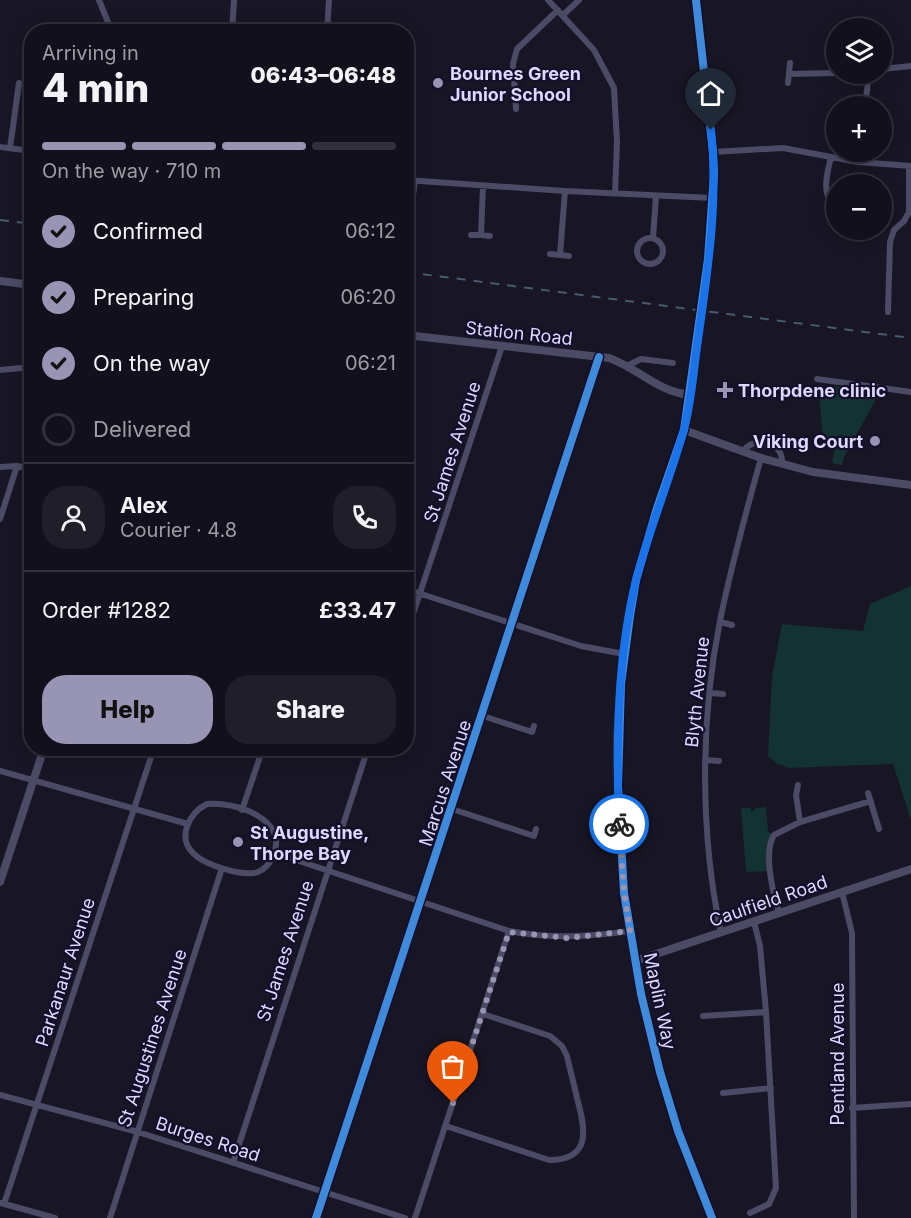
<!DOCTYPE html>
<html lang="en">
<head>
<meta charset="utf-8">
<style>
	body { margin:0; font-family:Inter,sans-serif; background:#1f1e29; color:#f1f3f6; height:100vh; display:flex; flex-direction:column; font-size:22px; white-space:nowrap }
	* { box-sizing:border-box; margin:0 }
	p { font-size:20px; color:#9c9da3 }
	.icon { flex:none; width:33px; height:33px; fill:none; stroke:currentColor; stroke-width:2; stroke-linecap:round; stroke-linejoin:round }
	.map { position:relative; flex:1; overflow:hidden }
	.drawer { position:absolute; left:24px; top:24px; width:390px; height:732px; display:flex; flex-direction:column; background:#12101c; border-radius:24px; box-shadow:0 3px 15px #0003,0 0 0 2px #31303b }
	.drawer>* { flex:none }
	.controls { position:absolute; left:826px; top:18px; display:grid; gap:12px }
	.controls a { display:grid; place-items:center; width:66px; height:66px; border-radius:50%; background:#12101c; box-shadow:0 3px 15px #0003,0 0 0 2px #31303b; font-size:30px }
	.pin { position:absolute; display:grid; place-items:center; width:51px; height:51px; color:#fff; margin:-62px -26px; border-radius:50% 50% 50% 0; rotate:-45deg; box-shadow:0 0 6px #0007 }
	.pin .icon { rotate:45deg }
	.courier { position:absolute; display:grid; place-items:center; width:60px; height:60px; margin:-30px; border:4px solid #1a73e8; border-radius:50%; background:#fff; color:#222; box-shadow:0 2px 8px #0007 }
	.overview em { font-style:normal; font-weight:800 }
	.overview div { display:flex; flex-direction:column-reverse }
	.overview { display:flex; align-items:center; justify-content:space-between; height:102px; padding:0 18px }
	h1 { font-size:39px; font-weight:800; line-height:45px }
	.bar { display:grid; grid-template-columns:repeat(4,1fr); gap:9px 6px; align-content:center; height:72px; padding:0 18px }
	.bar i { height:8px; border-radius:4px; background:#31303b }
	.bar .selected { background:#9894b3 }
	.bar p { grid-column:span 4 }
	.line { display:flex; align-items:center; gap:15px; padding:0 18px; border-top:2px solid #31303b }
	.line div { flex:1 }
	.round { display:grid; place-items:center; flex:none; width:63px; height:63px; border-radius:24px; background:#1f1e29 }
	ol { padding:0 18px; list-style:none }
	li { display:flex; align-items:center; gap:18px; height:66px }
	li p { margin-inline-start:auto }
	li .icon { padding:6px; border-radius:50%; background:#9894b3; color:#111; stroke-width:4 }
	li:last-child { color:#9c9da3 }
	li i { width:33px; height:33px; border:3px solid #31303b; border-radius:50% }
	.primary-button { display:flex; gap:12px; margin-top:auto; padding:12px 18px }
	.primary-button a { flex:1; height:69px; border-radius:24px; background:#9894b3; color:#111; font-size:24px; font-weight:800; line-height:69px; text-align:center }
	.primary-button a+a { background:#1f1e29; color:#f1f3f6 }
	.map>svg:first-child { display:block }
	.green { fill:#133232 }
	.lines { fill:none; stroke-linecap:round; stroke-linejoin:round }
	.minor { stroke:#4b4b66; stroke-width:6 }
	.tertiary { stroke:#4b4b66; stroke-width:8 }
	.rail { stroke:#455b6e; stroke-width:2; stroke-dasharray:9 8; stroke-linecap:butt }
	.tertiary-bridge { stroke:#4b4b66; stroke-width:8 }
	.cycleway-casing { stroke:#140f2b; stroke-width:11 }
	.cycleway { stroke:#408adc; stroke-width:8 }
	.done { stroke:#9894b3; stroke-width:6; stroke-dasharray:0 10.8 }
	.route { stroke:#1a73e8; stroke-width:8 }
	.poi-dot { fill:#9894b3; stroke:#140f2b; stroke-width:2 }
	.labels { text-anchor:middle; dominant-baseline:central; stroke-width:4.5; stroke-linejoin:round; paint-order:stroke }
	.poi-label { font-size:18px; font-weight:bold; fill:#ddd9ff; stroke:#140f2b; text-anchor:start }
	.street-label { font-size:18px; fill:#ddd9ff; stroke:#140f2b }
</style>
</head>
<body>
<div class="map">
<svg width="911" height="1218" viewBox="0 0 911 1218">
	<rect width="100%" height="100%" fill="#181525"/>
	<path class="green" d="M833 386 880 392 844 457 842 465 832 463 835 445 823 441 819 391H832Z
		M911 586V817H910L893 764 789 768 776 763 768 756 772 676 782 624 863 631 870 604Z
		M766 807 768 831 771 834 768 842 767 871 746 872 741 808H751V811H755V808Z"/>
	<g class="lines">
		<path class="minor" d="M99 0 112 32
			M548 0 594 50 614 88 617 142 615 194
			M563 15 579 0
			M232 32 234 0
			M327 32 329 0
			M882 69 911 66
			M789 74 837 73
			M788 83 790 63
			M865 106 869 74
			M516 109 513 64 517 49 558 10
			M0 147 32 151
			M10 148 19 83
			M713 152 783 148 858 162 911 166
			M831 157C827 175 821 191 834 207
			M858 162 859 152
			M406 180 565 191 712 198
			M483 186 481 235 490 236
			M565 191 560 255 569 256
			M406 213 412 202 415 181
			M471 235H481
			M653 238 656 196
			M637 251a13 13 0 1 1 26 0a13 13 0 1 1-26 0Z
			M550 254 560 255
			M888 312 890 242 894 230 904 221 909 212V166
			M627 366 641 359 673 363
			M0 370 32 367
			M817 379 911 392
			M742 452C755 435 784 441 782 464
			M0 467 17 466 32 469
			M0 519 17 466
			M406 589 581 646 624 654
			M720 622 732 625
			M406 635 502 346
			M710 693 723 694
			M483 716 532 732 534 726
			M705 760 719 761
			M0 771 188 824
			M798 785 796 795 800 822
			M868 793 879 829
			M207 804C234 801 290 819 273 856 270 863 265 869 258 872 243 877 204 865 193 853 177 837 189 813 207 804Z
			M452 809 534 836 536 829
			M242 810 263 748
			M275 853 509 931C551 939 588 937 630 931
			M842 892 852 933 854 1218
			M779 912C773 894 763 852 774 835L800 822 871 801
			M721 933C700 834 700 721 720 621 731 566 746 512 761 458
			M703 1016 766 1012
			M723 1093 771 1088
			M0 1095 138 1132 405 1218
			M852 1108 911 1104
			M446 1126 549 1160C593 1160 585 1127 577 1098 574 1084 570 1070 567 1056L562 1046 550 1036 483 1014
			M233 1163 368 748
			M1 1203 55 1218
			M4 1204 154 748
			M750 1213 769 1204 776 1188 766 1012 760 946 754 922
			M110 1218 222 868
			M316 1218 599 357
			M415 1218 509 931"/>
		<path class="tertiary" d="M696 0 713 152 712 198 704 296
			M0 281 32 285
			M700 324C695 359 692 394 684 429 679 455 666 481 657 507 646 542 636 578 630 614 604 764 618 924 659 1070 674 1121 694 1169 712 1218
			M406 335 609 358C640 369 654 390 689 395
			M684 430 761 458 813 472 911 485
			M0 882 44 748
			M635 961 911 869"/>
		<path class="rail" d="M0 220 32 224
			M406 272 911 338"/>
		<path class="tertiary-bridge" d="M700 324 704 296"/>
		<defs>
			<path id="cycleway" d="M696 0 713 152 714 174 708 259 684 430 657 508 636 580 630 616 621 684 618 786 624 893 641 994 660 1072 678 1131 712 1218
				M316 1218 599 357"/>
		</defs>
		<use href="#cycleway" class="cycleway-casing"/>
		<use href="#cycleway" class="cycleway"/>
	</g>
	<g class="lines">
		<path class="done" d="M453 1103 509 932 567 938 630 931 624 892 619 824"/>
		<path class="route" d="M619 824C616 744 617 658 636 580 649 530 669 482 683 433 691 406 693 375 697 347 707 276 719 202 711 130"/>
	</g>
	<g class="poi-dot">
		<circle cx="438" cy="83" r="6"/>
		<path d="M722 381h6v6h6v6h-6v6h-6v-6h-6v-6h6z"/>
		<circle cx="875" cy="441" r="6"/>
		<circle cx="238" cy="842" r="6"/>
	</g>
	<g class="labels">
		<g class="poi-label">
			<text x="450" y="73">Bournes Green<tspan x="450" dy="21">Junior School</tspan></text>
			<text x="738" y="390">Thorpdene clinic</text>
			<text x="863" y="441" text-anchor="end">Viking Court</text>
			<text x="250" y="832">St Augustine,<tspan x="250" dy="21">Thorpe Bay</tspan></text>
		</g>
		<g class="street-label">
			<text transform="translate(519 333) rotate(6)">Station Road</text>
			<text transform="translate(452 452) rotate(-72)">St James Avenue</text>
			<text transform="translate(697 692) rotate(-84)">Blyth Avenue</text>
			<text transform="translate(445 783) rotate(-72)">Marcus Avenue</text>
			<text transform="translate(768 901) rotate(-19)">Caulfield Road</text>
			<text transform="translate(285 951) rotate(-72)">St James Avenue</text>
			<text transform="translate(65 972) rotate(-72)">Parkanaur Avenue</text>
			<text transform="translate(660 1001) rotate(78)">Maplin Way</text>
			<text transform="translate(152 1038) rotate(-72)">St Augustines Avenue</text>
			<text transform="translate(837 1054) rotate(-90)">Pentland Avenue</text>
			<text transform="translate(208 1139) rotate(18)">Burges Road</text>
		</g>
	</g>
</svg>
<div class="controls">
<a><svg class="icon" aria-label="layers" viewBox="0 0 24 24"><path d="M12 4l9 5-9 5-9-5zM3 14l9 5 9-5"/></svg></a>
<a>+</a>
<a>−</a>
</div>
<div class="pin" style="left:453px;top:1103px;background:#ea580c"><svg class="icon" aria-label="bag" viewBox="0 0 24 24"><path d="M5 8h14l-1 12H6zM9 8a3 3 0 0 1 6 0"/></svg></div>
<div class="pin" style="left:711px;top:130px;background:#1f2937"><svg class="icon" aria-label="home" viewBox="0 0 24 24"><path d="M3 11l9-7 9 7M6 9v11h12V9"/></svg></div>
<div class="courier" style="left:619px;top:824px"><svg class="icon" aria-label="bike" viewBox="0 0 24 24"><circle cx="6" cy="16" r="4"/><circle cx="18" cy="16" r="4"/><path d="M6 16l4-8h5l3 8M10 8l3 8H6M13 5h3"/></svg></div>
<section class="drawer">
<div class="overview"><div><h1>4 min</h1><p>Arriving in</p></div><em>06:43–06:48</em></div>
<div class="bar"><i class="selected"></i><i class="selected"></i><i class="selected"></i><i></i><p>On the way · 710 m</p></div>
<ol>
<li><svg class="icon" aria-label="check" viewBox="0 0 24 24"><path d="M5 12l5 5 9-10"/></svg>Confirmed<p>06:12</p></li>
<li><svg class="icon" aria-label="check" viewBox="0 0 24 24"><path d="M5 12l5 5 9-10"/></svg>Preparing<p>06:20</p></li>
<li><svg class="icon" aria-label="check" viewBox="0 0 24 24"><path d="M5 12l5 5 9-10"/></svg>On the way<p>06:21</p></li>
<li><i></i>Delivered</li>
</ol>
<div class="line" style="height:108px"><a class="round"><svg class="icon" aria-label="person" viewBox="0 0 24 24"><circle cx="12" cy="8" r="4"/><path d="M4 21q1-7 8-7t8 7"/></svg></a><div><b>Alex</b><p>Courier · 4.8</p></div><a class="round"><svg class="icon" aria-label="phone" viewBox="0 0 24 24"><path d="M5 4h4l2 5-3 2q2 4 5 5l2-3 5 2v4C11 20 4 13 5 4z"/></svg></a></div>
<div class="line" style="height:78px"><div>Order #1282</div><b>£33.47</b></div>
<div class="primary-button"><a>Help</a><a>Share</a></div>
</section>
</div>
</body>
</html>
